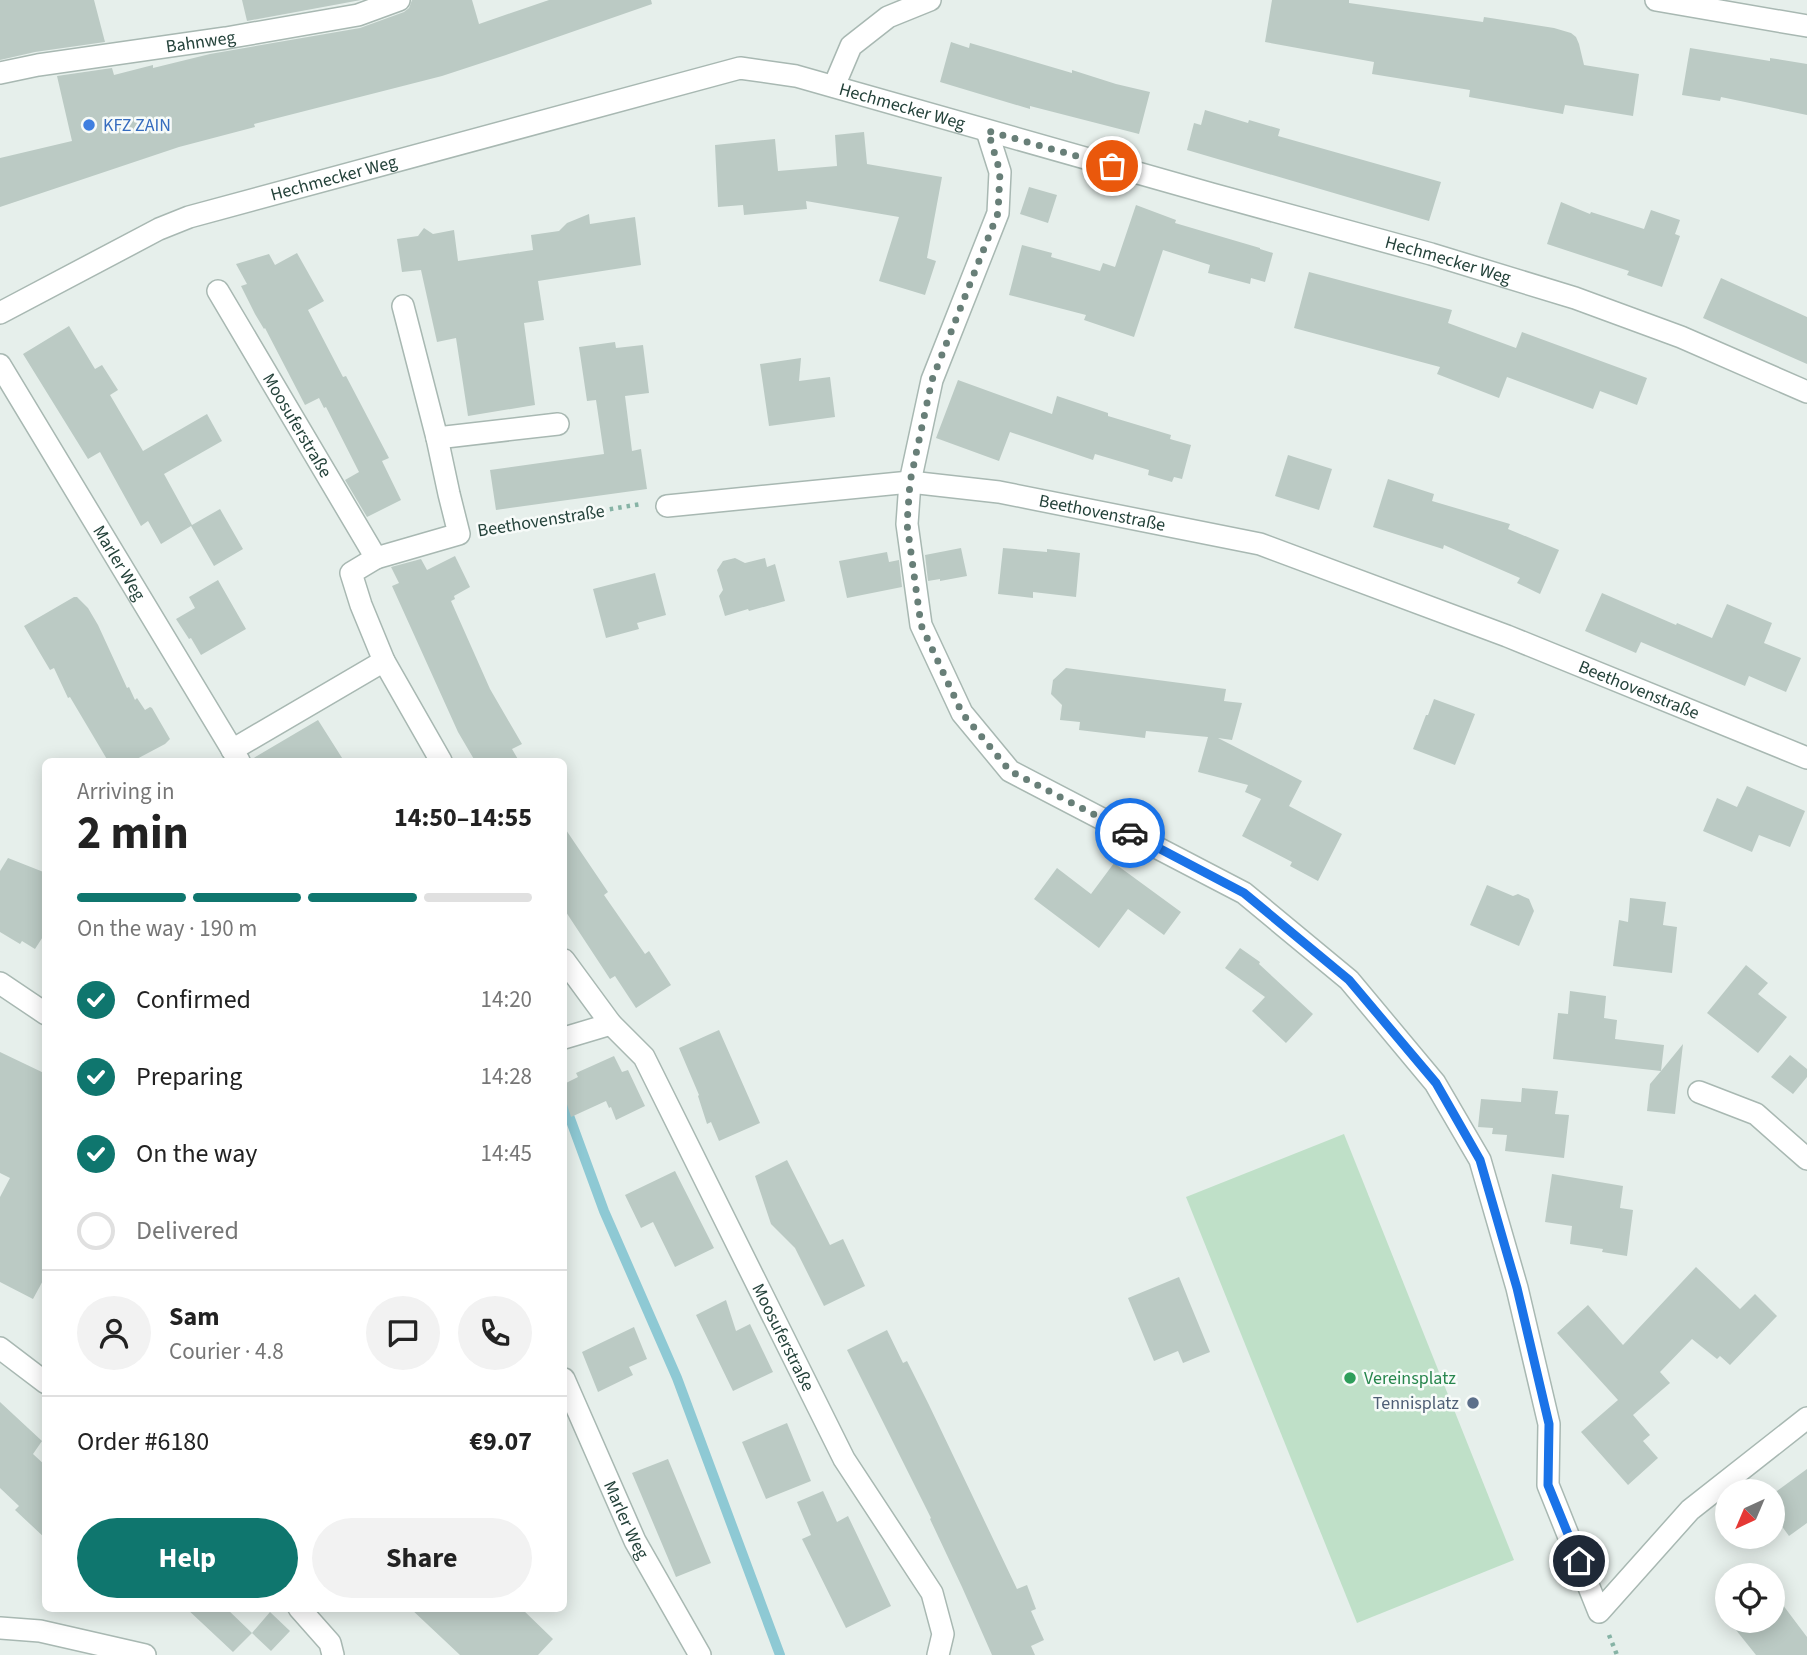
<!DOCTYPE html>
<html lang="en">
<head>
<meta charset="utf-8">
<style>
	body { margin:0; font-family:"Source Sans 3",sans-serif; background:#f2f2f2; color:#222; height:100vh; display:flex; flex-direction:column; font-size:26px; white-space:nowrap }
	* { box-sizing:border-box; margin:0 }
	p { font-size:23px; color:#767676 }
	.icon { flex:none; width:38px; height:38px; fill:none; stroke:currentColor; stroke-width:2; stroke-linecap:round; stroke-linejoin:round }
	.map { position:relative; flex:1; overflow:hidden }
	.side { position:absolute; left:42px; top:758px; width:525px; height:854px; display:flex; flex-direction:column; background:#fff; border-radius:10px; box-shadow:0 4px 18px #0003 }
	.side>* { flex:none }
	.needle { width:46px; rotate:224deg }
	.controls { position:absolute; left:1715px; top:1479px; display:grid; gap:14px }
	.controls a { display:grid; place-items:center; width:70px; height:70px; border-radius:50%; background:#fff; box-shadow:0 4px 18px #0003; font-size:35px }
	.pin { position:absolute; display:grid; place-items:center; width:60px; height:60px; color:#fff; margin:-30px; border:4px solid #fff; border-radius:50%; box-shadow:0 2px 7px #0007 }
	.courier { position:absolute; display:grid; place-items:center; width:70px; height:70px; margin:-35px; border:5px solid #1a73e8; border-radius:50%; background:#fff; color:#222; box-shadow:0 2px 9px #0007 }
	.headline em { font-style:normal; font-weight:700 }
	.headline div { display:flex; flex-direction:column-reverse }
	.headline { display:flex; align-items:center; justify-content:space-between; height:119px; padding:0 35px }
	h1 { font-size:46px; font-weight:700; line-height:52px }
	.bar { display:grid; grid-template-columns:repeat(4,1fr); gap:10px 7px; align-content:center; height:84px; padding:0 35px }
	.bar i { height:9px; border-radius:5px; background:#e0e0e0 }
	.bar .on { background:#0f766e }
	.bar p { grid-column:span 4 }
	.line { display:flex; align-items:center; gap:18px; padding:0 35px; border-top:2px solid #e0e0e0 }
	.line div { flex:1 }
	.round { display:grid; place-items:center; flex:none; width:74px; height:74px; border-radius:37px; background:#f2f2f2 }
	ol { padding:0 35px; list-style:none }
	li { display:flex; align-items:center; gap:21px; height:77px }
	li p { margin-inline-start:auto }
	li .icon { padding:7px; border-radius:50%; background:#0f766e; color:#fff; stroke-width:4 }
	li:last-child { color:#767676 }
	li i { width:38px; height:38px; border:4px solid #e0e0e0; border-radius:50% }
	.cta { display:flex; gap:14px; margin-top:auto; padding:14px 35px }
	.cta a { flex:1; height:80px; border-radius:42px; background:#0f766e; color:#fff; font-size:28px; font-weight:700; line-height:80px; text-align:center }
	.cta a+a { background:#f2f2f2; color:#222 }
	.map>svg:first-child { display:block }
	.green { fill:#bfe0c8 }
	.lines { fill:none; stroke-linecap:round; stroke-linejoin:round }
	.stream { stroke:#8ec9d4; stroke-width:10 }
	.building { fill:#bbcac4 }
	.minor-casing { stroke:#a8b8b2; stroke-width:24 }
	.path { stroke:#86b3a5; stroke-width:4.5; stroke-dasharray:3.5 5; stroke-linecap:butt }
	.minor { stroke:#fff; stroke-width:21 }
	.done { stroke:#687f78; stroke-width:7; stroke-dasharray:0 12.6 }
	.route { stroke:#1a73e8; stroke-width:9 }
	.shop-dot { fill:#3f7fe0; stroke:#f7fbf9; stroke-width:2.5 }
	.leisure-dot { fill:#2e9e5b; stroke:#f7fbf9; stroke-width:2.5 }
	.service-dot { fill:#5c6f8a; stroke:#f7fbf9; stroke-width:2.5 }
	.labels { text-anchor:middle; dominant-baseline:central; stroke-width:5; stroke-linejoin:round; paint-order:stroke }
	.street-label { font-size:18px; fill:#24423a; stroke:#f7fbf9 }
	.shop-label { font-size:18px; fill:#366cbe; stroke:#f7fbf9; text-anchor:start }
	.leisure-label { font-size:18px; fill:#27864d; stroke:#f7fbf9; text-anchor:start }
	.service-label { font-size:18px; fill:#4e5e75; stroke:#f7fbf9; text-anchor:end }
</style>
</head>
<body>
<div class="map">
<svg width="1807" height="1655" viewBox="0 0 1807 1655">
	<rect width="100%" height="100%" fill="#e6efeb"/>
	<path class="green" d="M1344 1134 1514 1560 1357 1623 1186 1197Z"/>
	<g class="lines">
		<path class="stream" d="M564 1102 604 1211 677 1378 780 1655"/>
	</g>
	<path class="building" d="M0 0H94L105 42 35 52 0 60Z
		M242 0H361L247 21Z
		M412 0H472L479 24 549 0H651L652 4 506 55 442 76 254 124 255 127 179 147 0 207V158L72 141 57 76 112 68 114 75 153 65V68L210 54 360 28 404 12 409 8Z
		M1272 0H1349V3L1483 22 1484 17 1554 28 1571 33 1576 37 1579 44 1584 65 1639 74 1633 116 1565 105 1563 114 1469 97 1470 90 1372 74 1374 62 1265 42Z
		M951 42 969 48 970 43 1072 73V70L1116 84 1150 92 1139 134 1030 106V109L940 82Z
		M1690 48 1770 61V58L1807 64V115L1721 97 1720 101 1682 95Z
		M1205 110 1248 123 1249 120 1280 129 1278 136 1441 182 1429 221 1187 150 1194 123 1201 125Z
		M864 132 867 164 942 177 927 258 936 261 925 295 879 281 899 217 806 201 807 209 744 215 743 205 718 207 715 145 775 139 778 171 837 166 835 135Z
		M1029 187 1057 195 1048 223 1020 214Z
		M1561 202 1590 214 1591 212 1644 229 1651 210 1680 220 1675 234 1680 236 1662 287 1627 275 1629 271 1547 244Z
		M1136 205 1176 220 1175 223 1260 248V249L1273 253 1265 282 1251 278 1250 284 1208 273 1210 265 1163 250 1134 337 1084 320 1086 315 1009 295 1022 245 1052 253 1051 257 1100 271 1103 263 1115 267Z
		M589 214 590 224 635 217 641 265 538 281 544 320 524 323 535 405 468 416 456 338 437 342 421 270 402 272 397 239 418 236 424 228 433 234 454 230 458 261 533 250 531 235 559 231 567 223Z
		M297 253 324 301 308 310 343 377 346 376 389 458 382 461 401 500 367 517 345 480 359 472 326 407 324 408 319 398 305 405 265 328 264 329 255 314 241 286 247 284 236 264 269 254 275 265Z
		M1309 272 1452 310 1448 323 1516 348 1522 332 1647 378 1637 405 1600 391 1593 409 1507 377 1499 398 1437 374 1440 367 1294 328Z
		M1721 278 1807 317V364L1703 318Z
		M69 326 95 369 102 365 118 390 110 395 143 451 207 414 222 441 164 474 192 525 220 509 243 549 214 566 191 526 161 544 148 521 141 526 100 452 88 459 23 354Z
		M615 342 616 348 643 345 649 393 625 396 632 451 641 449 647 489 496 510 490 470 604 454 596 400 587 401 579 347Z
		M801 358 799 381 830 377 835 417 769 426 760 364Z
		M958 380 1052 414 1057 396 1108 413V416L1171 435 1170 439 1191 445 1182 479 1174 477 1172 482 1148 475 1149 470 1095 454 1093 460 1010 432 999 461 936 438Z
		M1288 455 1332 469 1319 510 1275 496Z
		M1388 479 1434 494 1432 501 1510 524 1508 529 1559 550 1540 594 1517 583 1520 578 1444 545 1443 549 1373 527Z
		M961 548 967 576 940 581V579L928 581 925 555Z
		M1003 548 1047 552V549L1080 553 1076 597 1033 592V598L998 594Z
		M887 552 889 562 899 560 902 587 847 598 839 561Z
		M455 556 470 587 454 596 455 599 451 601 490 689 522 744 512 749 519 761H475L458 732 392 586 399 583 391 567 421 559 427 570Z
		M735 558 745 563 765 558 767 567 775 564 785 601 749 611 748 609 725 616 719 596 723 590 717 570 723 561Z
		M655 573 666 615 637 623 639 629 606 638 593 589Z
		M218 580 246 629 201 655 191 638 189 639 176 619 195 608 189 597Z
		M1602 593 1676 625 1677 623 1712 638 1727 604 1772 623 1764 643 1801 658 1786 692 1749 676 1745 686 1641 642 1636 653 1585 631Z
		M74 597H77L88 608 98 625 127 688 129 687 135 700 137 698 145 710 150 707 152 708 170 739 165 744 133 761H108L70 697 68 698 54 668 50 670 24 626Z
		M1066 668 1226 689 1224 701 1242 703 1232 740 1218 738 1302 781 1289 806 1342 834 1318 881 1290 866 1292 862 1242 836 1261 799 1245 792 1248 785 1198 772 1208 737 1146 731 1145 738 1079 730 1080 722 1060 720 1062 705 1051 694 1053 680Z
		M1434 699 1475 714 1455 765 1413 749 1426 715H1428Z
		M318 720 344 761H252V759Z
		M1747 786 1805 811 1790 847 1759 835 1752 852 1703 831 1717 798 1737 807Z
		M564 827 608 892 604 895 645 954 649 951 671 985 636 1008 615 976 610 979 564 909Z
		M8 858 46 873V932L35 949 22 941 20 944 0 932V871Z
		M1114 863 1181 912 1164 935 1128 909 1099 948 1034 899 1057 868 1091 894Z
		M1487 885 1513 896 1518 894 1529 899 1534 911 1519 946 1470 925Z
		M1630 898 1666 902 1663 925 1677 927 1672 973 1613 966 1619 920 1628 922Z
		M1240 948 1260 962 1259 964 1313 1014 1286 1043 1252 1011 1265 997 1225 968Z
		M1746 965 1768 983 1758 994 1787 1017 1758 1053 1707 1013Z
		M1570 991 1606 996 1604 1018 1617 1020 1615 1039 1664 1045 1661 1071 1683 1044 1675 1114 1647 1111 1650 1084 1661 1071 1553 1059 1558 1013 1568 1014Z
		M719 1030 760 1123 719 1141 711 1122 707 1124 698 1096 699 1095 679 1048Z
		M0 1052 46 1074V1275L33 1299 0 1282V1197L10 1178 0 1173Z
		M1790 1055 1807 1069V1077L1793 1094 1771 1077Z
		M614 1056 622 1072 628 1070 645 1106 616 1120 611 1107 609 1108 606 1101 571 1117 564 1095V1084L578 1077 576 1073Z
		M1522 1088 1558 1091 1555 1114 1569 1115 1564 1158 1505 1151 1507 1135 1492 1134 1493 1128 1478 1127 1481 1099 1521 1102Z
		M787 1160 830 1245 843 1239 865 1286 824 1306 795 1248 771 1224 755 1176Z
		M675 1171 714 1248 675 1267 653 1222 641 1228 625 1195Z
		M1552 1174 1623 1186 1620 1208 1633 1210 1627 1256 1602 1252 1603 1249 1570 1244 1572 1226 1545 1222Z
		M1696 1267 1740 1309 1755 1294 1777 1316 1730 1365 1720 1356 1717 1359 1692 1339 1660 1372 1670 1383 1633 1415 1650 1435 1643 1441 1658 1458 1628 1485 1581 1432 1618 1400 1557 1333 1588 1305 1623 1345Z
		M1179 1277 1210 1352 1183 1363 1178 1351 1154 1361 1128 1298Z
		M726 1300 736 1331 750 1324 773 1372 733 1391 696 1315Z
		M634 1327 647 1359 629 1367 633 1375 598 1392 582 1352Z
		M887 1330 903 1363 907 1361 929 1405 1017 1589 1027 1585 1036 1609 1031 1611 1044 1640 1031 1646 1035 1655H992L962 1587 930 1519 931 1518 847 1350Z
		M0 1402 42 1441 33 1454 46 1466V1539L15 1510 19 1506 0 1488Z
		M787 1423 811 1481 766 1499 742 1442Z
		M668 1459 711 1563 676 1577 632 1473Z
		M1807 1469V1523L1789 1536 1773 1514V1494Z
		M823 1491 837 1522 848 1516 891 1606 846 1628 802 1539 811 1535 797 1502Z
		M1773 1592 1807 1637V1655H1756L1728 1620H1773Z
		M186 1608H226L252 1633 233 1652Z
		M410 1608H521L553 1639 538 1655H460Z
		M270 1612 290 1631 271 1651 252 1633Z"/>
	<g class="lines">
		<defs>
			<g id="minor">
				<path d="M1656 0 1807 26"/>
				<path id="s1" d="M0 73 38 65 226 38 358 15 399 0"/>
				<path d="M834 86 851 46 888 17 930 0"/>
				<path d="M987 131 1000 172 998 213 932 380 910 482 907 524 921 625 962 713 1010 771 1244 893 1349 980 1435 1083 1480 1160 1517 1288 1549 1424 1548 1485 1599 1612 1690 1510 1807 1418"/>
				<path id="s2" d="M218 291 376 558 459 534 449 494 437 438"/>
				<path d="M403 306 437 438 558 424"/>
				<path id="s3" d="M0 313 159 229 189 217 740 68 796 76 1212 194 1431 254 1575 298 1681 337 1807 392"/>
				<path id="s4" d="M0 365 239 761"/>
				<path id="s5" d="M667 506 910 482 999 492 1260 544 1507 636 1807 758"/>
				<path d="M376 558 351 573 361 605 384 661 441 761"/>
				<path d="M232 750 384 661"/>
				<path id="s6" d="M564 960 611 1024 644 1057 844 1459 932 1593 943 1634 938 1655"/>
				<path d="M0 983 46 1014"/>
				<path d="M564 1038 611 1024"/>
				<path d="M1699 1092 1756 1114 1807 1159"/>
				<path d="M0 1348 46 1383"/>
				<path id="s7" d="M564 1379 635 1541 700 1655"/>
				<path d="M299 1608 330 1643 333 1655"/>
				<path d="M0 1628 40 1631 145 1655"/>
			</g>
		</defs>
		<use href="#minor" class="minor-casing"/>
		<path class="path" d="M484 530 641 504
			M1609 1635 1617 1655"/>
		<use href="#minor" class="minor"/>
	</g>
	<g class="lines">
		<path class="done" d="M1112 166 988 131 1000 172 998 213 932 380 910 482 907 524 921 625 962 713 1010 771 1130 833"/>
		<path class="route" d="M1130 833 1244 893 1349 980 1436 1083 1480 1160 1517 1288 1549 1424 1548 1485 1579 1561"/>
	</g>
	<circle class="shop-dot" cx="89" cy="125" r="7"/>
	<circle class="leisure-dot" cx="1350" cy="1378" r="7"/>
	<circle class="service-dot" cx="1473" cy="1403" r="7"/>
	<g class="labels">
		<g class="street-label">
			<text stroke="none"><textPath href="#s1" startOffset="203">Bahnweg</textPath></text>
			<text stroke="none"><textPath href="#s3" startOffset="950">Hechmecker Weg</textPath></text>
			<text stroke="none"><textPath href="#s3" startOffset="362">Hechmecker Weg</textPath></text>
			<text stroke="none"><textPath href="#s3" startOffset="1517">Hechmecker Weg</textPath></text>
			<text stroke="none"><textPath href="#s2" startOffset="156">Moosuferstraße</textPath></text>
			<text stroke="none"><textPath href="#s5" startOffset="439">Beethovenstraße</textPath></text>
			<text transform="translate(541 521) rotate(-9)">Beethovenstraße</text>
			<text stroke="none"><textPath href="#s4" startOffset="231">Marler Weg</textPath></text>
			<text stroke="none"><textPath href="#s5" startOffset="1006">Beethovenstraße</textPath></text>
			<text stroke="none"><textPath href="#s6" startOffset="439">Moosuferstraße</textPath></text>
			<text stroke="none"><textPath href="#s7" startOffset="154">Marler Weg</textPath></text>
		</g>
		<g class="shop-label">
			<text x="103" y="125">KFZ ZAIN</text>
		</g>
		<g class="leisure-label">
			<text x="1364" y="1378">Vereinsplatz</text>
		</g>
		<g class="service-label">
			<text x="1459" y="1403">Tennisplatz</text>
		</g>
	</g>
</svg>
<div class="controls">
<a><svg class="needle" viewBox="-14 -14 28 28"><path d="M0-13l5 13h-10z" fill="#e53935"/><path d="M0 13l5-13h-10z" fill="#767676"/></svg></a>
<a><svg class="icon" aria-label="locate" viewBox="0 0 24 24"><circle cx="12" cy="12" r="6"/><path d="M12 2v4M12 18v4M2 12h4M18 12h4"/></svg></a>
</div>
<div class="pin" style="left:1112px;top:166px;background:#ea580c"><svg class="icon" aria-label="bag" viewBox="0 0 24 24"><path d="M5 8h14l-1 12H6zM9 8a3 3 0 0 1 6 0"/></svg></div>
<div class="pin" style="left:1579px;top:1561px;background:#1f2937"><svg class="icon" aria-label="home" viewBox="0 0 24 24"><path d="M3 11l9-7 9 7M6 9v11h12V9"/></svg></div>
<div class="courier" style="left:1130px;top:833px"><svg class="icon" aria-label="car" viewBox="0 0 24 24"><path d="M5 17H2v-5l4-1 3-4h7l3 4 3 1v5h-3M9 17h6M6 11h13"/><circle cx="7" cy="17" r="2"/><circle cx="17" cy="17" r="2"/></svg></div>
<section class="side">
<div class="headline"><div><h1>2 min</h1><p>Arriving in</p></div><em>14:50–14:55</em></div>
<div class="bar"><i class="on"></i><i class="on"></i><i class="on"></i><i></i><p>On the way · 190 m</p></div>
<ol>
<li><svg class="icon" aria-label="check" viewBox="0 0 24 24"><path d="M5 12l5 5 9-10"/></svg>Confirmed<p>14:20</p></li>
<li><svg class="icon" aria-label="check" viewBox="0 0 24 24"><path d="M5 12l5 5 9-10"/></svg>Preparing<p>14:28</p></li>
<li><svg class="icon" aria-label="check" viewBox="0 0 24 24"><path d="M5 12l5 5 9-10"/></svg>On the way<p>14:45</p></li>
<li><i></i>Delivered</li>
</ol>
<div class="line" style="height:126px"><a class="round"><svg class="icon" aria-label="person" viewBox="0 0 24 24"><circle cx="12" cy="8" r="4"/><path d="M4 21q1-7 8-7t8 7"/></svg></a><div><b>Sam</b><p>Courier · 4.8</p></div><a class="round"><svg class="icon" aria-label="chat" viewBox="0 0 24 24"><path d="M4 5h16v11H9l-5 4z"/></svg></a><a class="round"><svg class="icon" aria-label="phone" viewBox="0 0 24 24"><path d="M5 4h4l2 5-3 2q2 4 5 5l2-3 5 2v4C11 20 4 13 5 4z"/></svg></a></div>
<div class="line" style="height:91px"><div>Order #6180</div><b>€9.07</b></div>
<div class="cta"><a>Help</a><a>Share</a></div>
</section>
</div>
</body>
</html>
